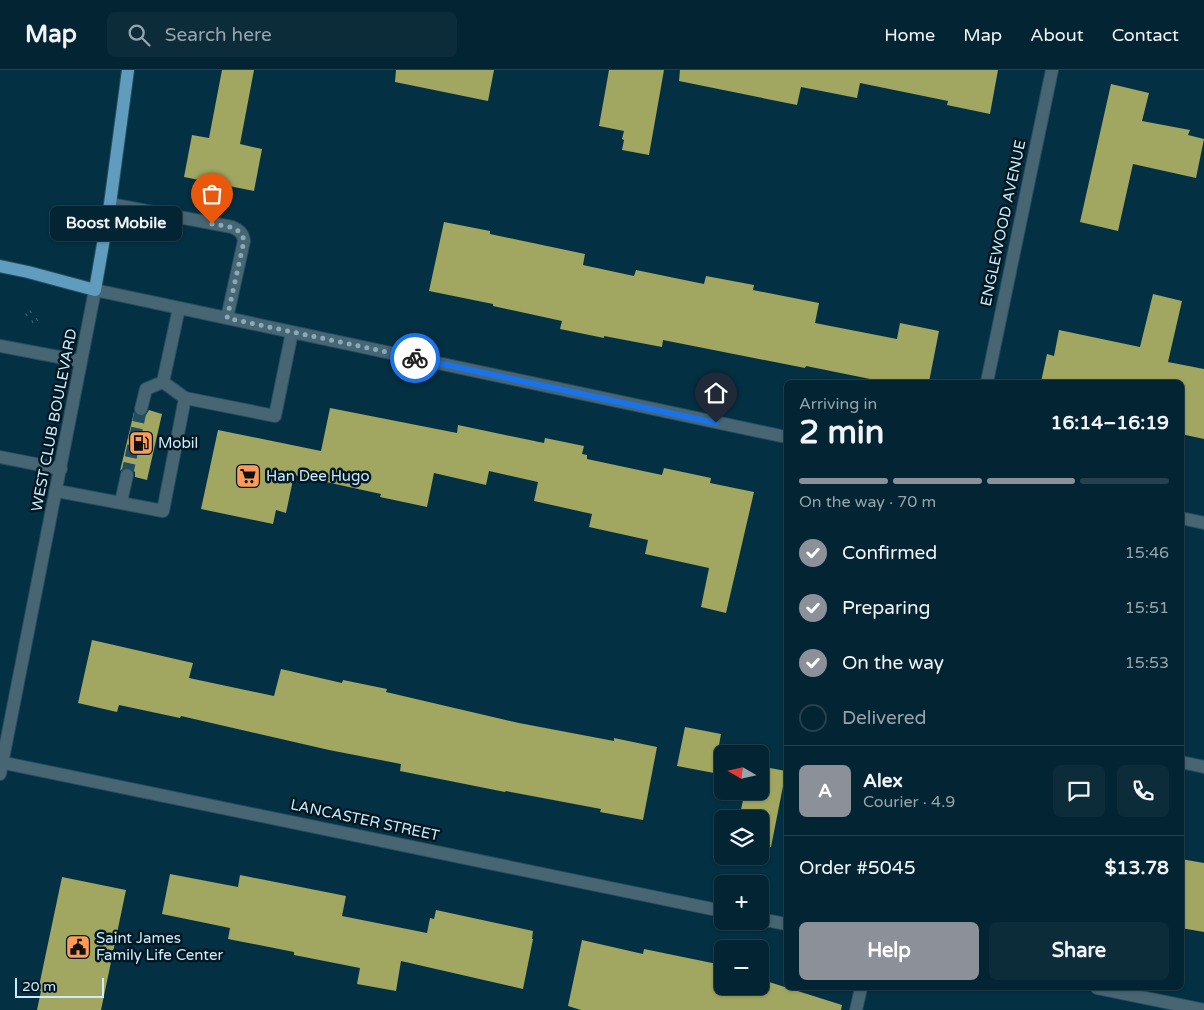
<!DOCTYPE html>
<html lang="en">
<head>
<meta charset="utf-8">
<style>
	body { margin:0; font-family:"Varela Round",sans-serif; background:#0d2c3a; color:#f1f3f6; height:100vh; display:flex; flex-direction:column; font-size:19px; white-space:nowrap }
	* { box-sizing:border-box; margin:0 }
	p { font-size:16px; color:#97a4ac }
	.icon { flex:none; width:28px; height:28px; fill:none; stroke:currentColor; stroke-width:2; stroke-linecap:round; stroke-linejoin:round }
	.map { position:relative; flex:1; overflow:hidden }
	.side { position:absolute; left:784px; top:310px; width:400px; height:610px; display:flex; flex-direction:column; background:#032432; border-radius:8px; box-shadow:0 1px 4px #0004,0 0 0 1px #24414d }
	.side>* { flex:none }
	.needle { width:32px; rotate:279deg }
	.fabs { position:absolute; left:714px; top:675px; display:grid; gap:10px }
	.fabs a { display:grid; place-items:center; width:55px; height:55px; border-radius:8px; background:#032432; box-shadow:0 1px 4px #0004,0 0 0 1px #24414d; font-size:25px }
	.scale { position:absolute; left:15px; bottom:12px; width:89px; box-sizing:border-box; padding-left:5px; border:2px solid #ceebfb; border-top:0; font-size:14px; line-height:18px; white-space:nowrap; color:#ceebfb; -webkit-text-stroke:4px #011722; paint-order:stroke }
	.pin { position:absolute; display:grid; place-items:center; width:42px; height:42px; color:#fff; margin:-51px -21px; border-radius:50% 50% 50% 0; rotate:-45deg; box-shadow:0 0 5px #0007 }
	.pin .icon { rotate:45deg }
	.courier { position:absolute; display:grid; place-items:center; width:50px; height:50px; margin:-25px; border:4px solid #1a73e8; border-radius:50%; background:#fff; color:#222; box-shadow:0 1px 6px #0007 }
	.bubble { position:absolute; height:35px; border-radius:8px; background:#032432; box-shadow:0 1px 4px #0004,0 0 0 1px #24414d; font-size:16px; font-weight:800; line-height:35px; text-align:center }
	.overview em { font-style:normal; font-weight:800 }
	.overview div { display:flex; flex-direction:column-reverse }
	.overview { display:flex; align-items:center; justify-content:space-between; height:85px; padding:0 15px }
	h1 { font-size:32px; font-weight:800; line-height:38px }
	.bar { display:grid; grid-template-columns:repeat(4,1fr); gap:8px 5px; align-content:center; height:60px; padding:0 15px }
	.bar i { height:6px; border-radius:4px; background:#24414d }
	.bar .current { background:#8c9099 }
	.bar p { grid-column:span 4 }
	.line { display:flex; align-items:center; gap:12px; padding:0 15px; border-top:1px solid #24414d }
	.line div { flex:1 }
	.round { display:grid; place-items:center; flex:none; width:52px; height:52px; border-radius:8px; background:#0d2c3a }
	ol { padding:0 15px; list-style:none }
	li { display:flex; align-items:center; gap:15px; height:55px }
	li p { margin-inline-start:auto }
	li .icon { padding:5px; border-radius:50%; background:#8c9099; color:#fff; stroke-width:4 }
	li:last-child { color:#97a4ac }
	li i { width:28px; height:28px; border:2px solid #24414d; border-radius:50% }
	.action { display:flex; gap:10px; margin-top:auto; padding:10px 15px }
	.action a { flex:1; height:58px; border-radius:8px; background:#8c9099; color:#fff; font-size:20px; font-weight:800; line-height:58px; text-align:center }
	.action a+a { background:#0d2c3a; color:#f1f3f6 }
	header { display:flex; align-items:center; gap:30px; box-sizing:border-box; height:70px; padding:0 25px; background:#032432; border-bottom:1px solid #24414d }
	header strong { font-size:24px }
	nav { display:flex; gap:28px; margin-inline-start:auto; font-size:18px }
	.search { width:350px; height:45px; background:#0d2c3a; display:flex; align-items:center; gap:12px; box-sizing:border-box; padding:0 18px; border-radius:8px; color:#97a4ac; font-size:19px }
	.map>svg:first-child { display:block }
	.building { fill:#a1a760 }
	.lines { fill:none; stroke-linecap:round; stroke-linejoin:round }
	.minor-tunnel { stroke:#224c5f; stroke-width:12; stroke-dasharray:12 6; stroke-linecap:butt }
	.minor-casing { stroke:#244e60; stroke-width:14 }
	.major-casing { stroke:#244e60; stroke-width:14 }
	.path { stroke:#476e80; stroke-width:3; stroke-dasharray:1 4; stroke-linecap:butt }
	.minor { stroke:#486574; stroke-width:12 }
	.major { stroke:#5f9cbd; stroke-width:12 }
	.done { stroke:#87aabb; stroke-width:5; stroke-dasharray:0 9 }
	.route { stroke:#1a73e8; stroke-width:6 }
	.labels { text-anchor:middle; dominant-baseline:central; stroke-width:5; stroke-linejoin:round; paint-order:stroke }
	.street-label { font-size:15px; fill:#ceebfb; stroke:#011722 }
	.poi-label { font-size:15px; fill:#ceebfb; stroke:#011722; text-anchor:start }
</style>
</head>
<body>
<header>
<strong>Map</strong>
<div class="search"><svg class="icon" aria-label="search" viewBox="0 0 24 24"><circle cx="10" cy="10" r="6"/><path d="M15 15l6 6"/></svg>Search here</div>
<nav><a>Home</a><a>Map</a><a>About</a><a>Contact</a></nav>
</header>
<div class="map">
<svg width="1204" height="940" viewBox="0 0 1204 940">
	<rect width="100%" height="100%" fill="#043043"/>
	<path class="building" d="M222 0H254L240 74 262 79 254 121 184 107 192 65 209 68Z
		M396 0H494L488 31 395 12Z
		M609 0H664L649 85 622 80 624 70 622 69 624 61 599 56Z
		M680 0H998L990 44 947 35 948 31 860 13 857 28 801 17 797 35 679 11Z
		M1111 14 1149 23 1142 51 1190 60 1188 65 1204 69 1196 108 1133 94 1118 161 1080 152Z
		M444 152 490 161V164L585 184 583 195 634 206 636 200 704 214 706 206 754 215 753 220 819 233 815 253 897 269 900 253 939 261 929 312H885L806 296 805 298 663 270 662 277 604 266V268L560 259 562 251 493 236V234L429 221Z
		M1153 224 1182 231 1168 292 1204 299V369L1181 364V312H1041L1047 284 1054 286 1059 260 1140 277Z
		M330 338 457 363 458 355 544 373 545 368 584 376 582 384 587 385V389L662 405 664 398 711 408 710 413 754 422 726 543 701 537 709 498 645 484 648 470 589 457 592 444 534 431 538 412 489 401 486 415 434 403 427 437 380 427 381 424 294 405 286 443 276 440 273 454 201 439 218 360 321 381Z
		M149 340 162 344 147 410 135 407V402L129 397H124L120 401 134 342 139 347H143L146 345Z
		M92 570 193 593 189 608 274 626 281 599 342 613 343 610 387 619 386 622 519 653 614 671V668L657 677 643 750 600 742 601 739 506 721 505 722 400 701 401 694 329 680 181 646 180 648 119 635 117 642 78 633Z
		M685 657 721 664 714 703 677 696Z
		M760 696 786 701 771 777 760 776V749H739L745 721H760Z
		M1181 789 1204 793V862L1181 858Z
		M170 804 238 817 240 805 346 826 342 846 427 863 430 848 434 849 436 840 533 861 532 869H533L523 919 401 891 396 921 357 914 360 898 294 885V882L228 869 230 858 162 844Z
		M62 807 126 820 101 940H37L41 921H38Z
		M582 870 643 884 644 879 722 895V916H767L769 912 842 935 841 940H581L568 936Z"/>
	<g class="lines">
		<path class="minor-tunnel" d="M127 405 141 339"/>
		<defs>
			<path id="minor" d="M110 134 232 157C239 160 243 163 244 171L227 248
				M179 238 163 312 185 328
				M0 276 80 291
				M987 312 1052 0
				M141 339 146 319 163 312
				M0 387 61 399
				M57 421 163 441 185 328 275 346 292 262
				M121 432 127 405
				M1181 448 1204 453
				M0 692 722 841
				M1181 692 1204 697
				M0 704 95 220 786 367
				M760 849 786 854
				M1097 918 1204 940
				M856 940 861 918"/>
			<path id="major" d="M0 196 28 202 95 220 110 134 128 0"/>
		</defs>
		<use href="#minor" class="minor-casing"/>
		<use href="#major" class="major-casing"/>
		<path class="path" d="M26 245 33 240
			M32 252 40 248"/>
		<use href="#minor" class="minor"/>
		<use href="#major" class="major"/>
	</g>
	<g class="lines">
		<path class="done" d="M212 154C226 156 241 156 244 171L227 248 415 288"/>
		<path class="route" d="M415 288 716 353"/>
	</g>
	<defs>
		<symbol id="fuel-square" viewBox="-11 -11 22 22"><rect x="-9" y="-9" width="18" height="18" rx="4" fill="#fe9b59" stroke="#011722"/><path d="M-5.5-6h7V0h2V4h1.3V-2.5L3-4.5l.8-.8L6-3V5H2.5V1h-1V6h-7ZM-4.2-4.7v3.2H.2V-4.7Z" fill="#111"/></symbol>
		<symbol id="supermarket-square" viewBox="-11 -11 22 22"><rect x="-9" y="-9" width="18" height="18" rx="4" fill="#fe9b59" stroke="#011722"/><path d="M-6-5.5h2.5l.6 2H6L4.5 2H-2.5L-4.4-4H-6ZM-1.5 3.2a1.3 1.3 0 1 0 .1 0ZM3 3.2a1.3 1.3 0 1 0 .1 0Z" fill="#111"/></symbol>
		<symbol id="civic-square" viewBox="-11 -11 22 22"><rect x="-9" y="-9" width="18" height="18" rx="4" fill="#fe9b59" stroke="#011722"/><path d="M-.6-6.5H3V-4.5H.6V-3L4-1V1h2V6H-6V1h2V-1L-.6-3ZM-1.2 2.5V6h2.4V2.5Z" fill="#111"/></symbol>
	</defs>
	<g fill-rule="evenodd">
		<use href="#fuel-square" x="127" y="359" width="28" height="28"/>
		<use href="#supermarket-square" x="234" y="392" width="28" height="28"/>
		<use href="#civic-square" x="64" y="863" width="28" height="28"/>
	</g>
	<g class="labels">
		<g class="street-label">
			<text transform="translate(1003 153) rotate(-78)">ENGLEWOOD AVENUE</text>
			<text transform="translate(54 350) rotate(-79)">WEST CLUB BOULEVARD</text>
			<text transform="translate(365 750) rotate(12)">LANCASTER STREET</text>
		</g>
		<g class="poi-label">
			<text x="158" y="373">Mobil</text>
			<text x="266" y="406">Han Dee Hugo</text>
			<text x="96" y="868">Saint James<tspan x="96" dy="17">Family Life Center</tspan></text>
		</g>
	</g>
</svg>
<div class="fabs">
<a><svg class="needle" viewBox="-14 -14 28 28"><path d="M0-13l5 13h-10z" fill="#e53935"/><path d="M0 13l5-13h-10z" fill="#97a4ac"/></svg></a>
<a><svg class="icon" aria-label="layers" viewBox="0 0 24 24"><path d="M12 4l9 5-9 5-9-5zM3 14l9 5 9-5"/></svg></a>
<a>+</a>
<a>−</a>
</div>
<div class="scale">20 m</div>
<div class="pin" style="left:212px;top:154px;background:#ea580c"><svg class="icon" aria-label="bag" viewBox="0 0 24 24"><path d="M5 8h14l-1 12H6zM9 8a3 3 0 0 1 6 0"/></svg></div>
<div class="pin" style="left:716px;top:353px;background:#1f2937"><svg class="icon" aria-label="home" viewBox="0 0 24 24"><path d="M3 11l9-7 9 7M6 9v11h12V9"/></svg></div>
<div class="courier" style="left:415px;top:288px"><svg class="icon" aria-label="bike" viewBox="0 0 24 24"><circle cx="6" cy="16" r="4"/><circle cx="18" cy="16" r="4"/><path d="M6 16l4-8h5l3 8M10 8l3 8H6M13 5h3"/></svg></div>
<div class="bubble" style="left:50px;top:136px;width:132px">Boost Mobile</div>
<section class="side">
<div class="overview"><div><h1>2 min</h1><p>Arriving in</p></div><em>16:14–16:19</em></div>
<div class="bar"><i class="current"></i><i class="current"></i><i class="current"></i><i></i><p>On the way · 70 m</p></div>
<ol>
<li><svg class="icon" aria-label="check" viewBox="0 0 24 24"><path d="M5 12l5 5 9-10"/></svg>Confirmed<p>15:46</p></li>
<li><svg class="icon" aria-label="check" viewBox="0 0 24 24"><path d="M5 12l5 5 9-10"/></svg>Preparing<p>15:51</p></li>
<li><svg class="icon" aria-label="check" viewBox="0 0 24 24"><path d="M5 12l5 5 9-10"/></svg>On the way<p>15:53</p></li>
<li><i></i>Delivered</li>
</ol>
<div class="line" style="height:90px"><b class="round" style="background:#8c9099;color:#fff">A</b><div><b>Alex</b><p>Courier · 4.9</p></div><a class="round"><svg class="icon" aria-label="chat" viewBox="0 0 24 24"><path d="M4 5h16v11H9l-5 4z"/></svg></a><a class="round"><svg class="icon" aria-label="phone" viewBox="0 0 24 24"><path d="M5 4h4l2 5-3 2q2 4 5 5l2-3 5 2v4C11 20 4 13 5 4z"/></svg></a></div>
<div class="line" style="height:65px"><div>Order #5045</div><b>$13.78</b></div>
<div class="action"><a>Help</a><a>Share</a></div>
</section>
</div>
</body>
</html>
